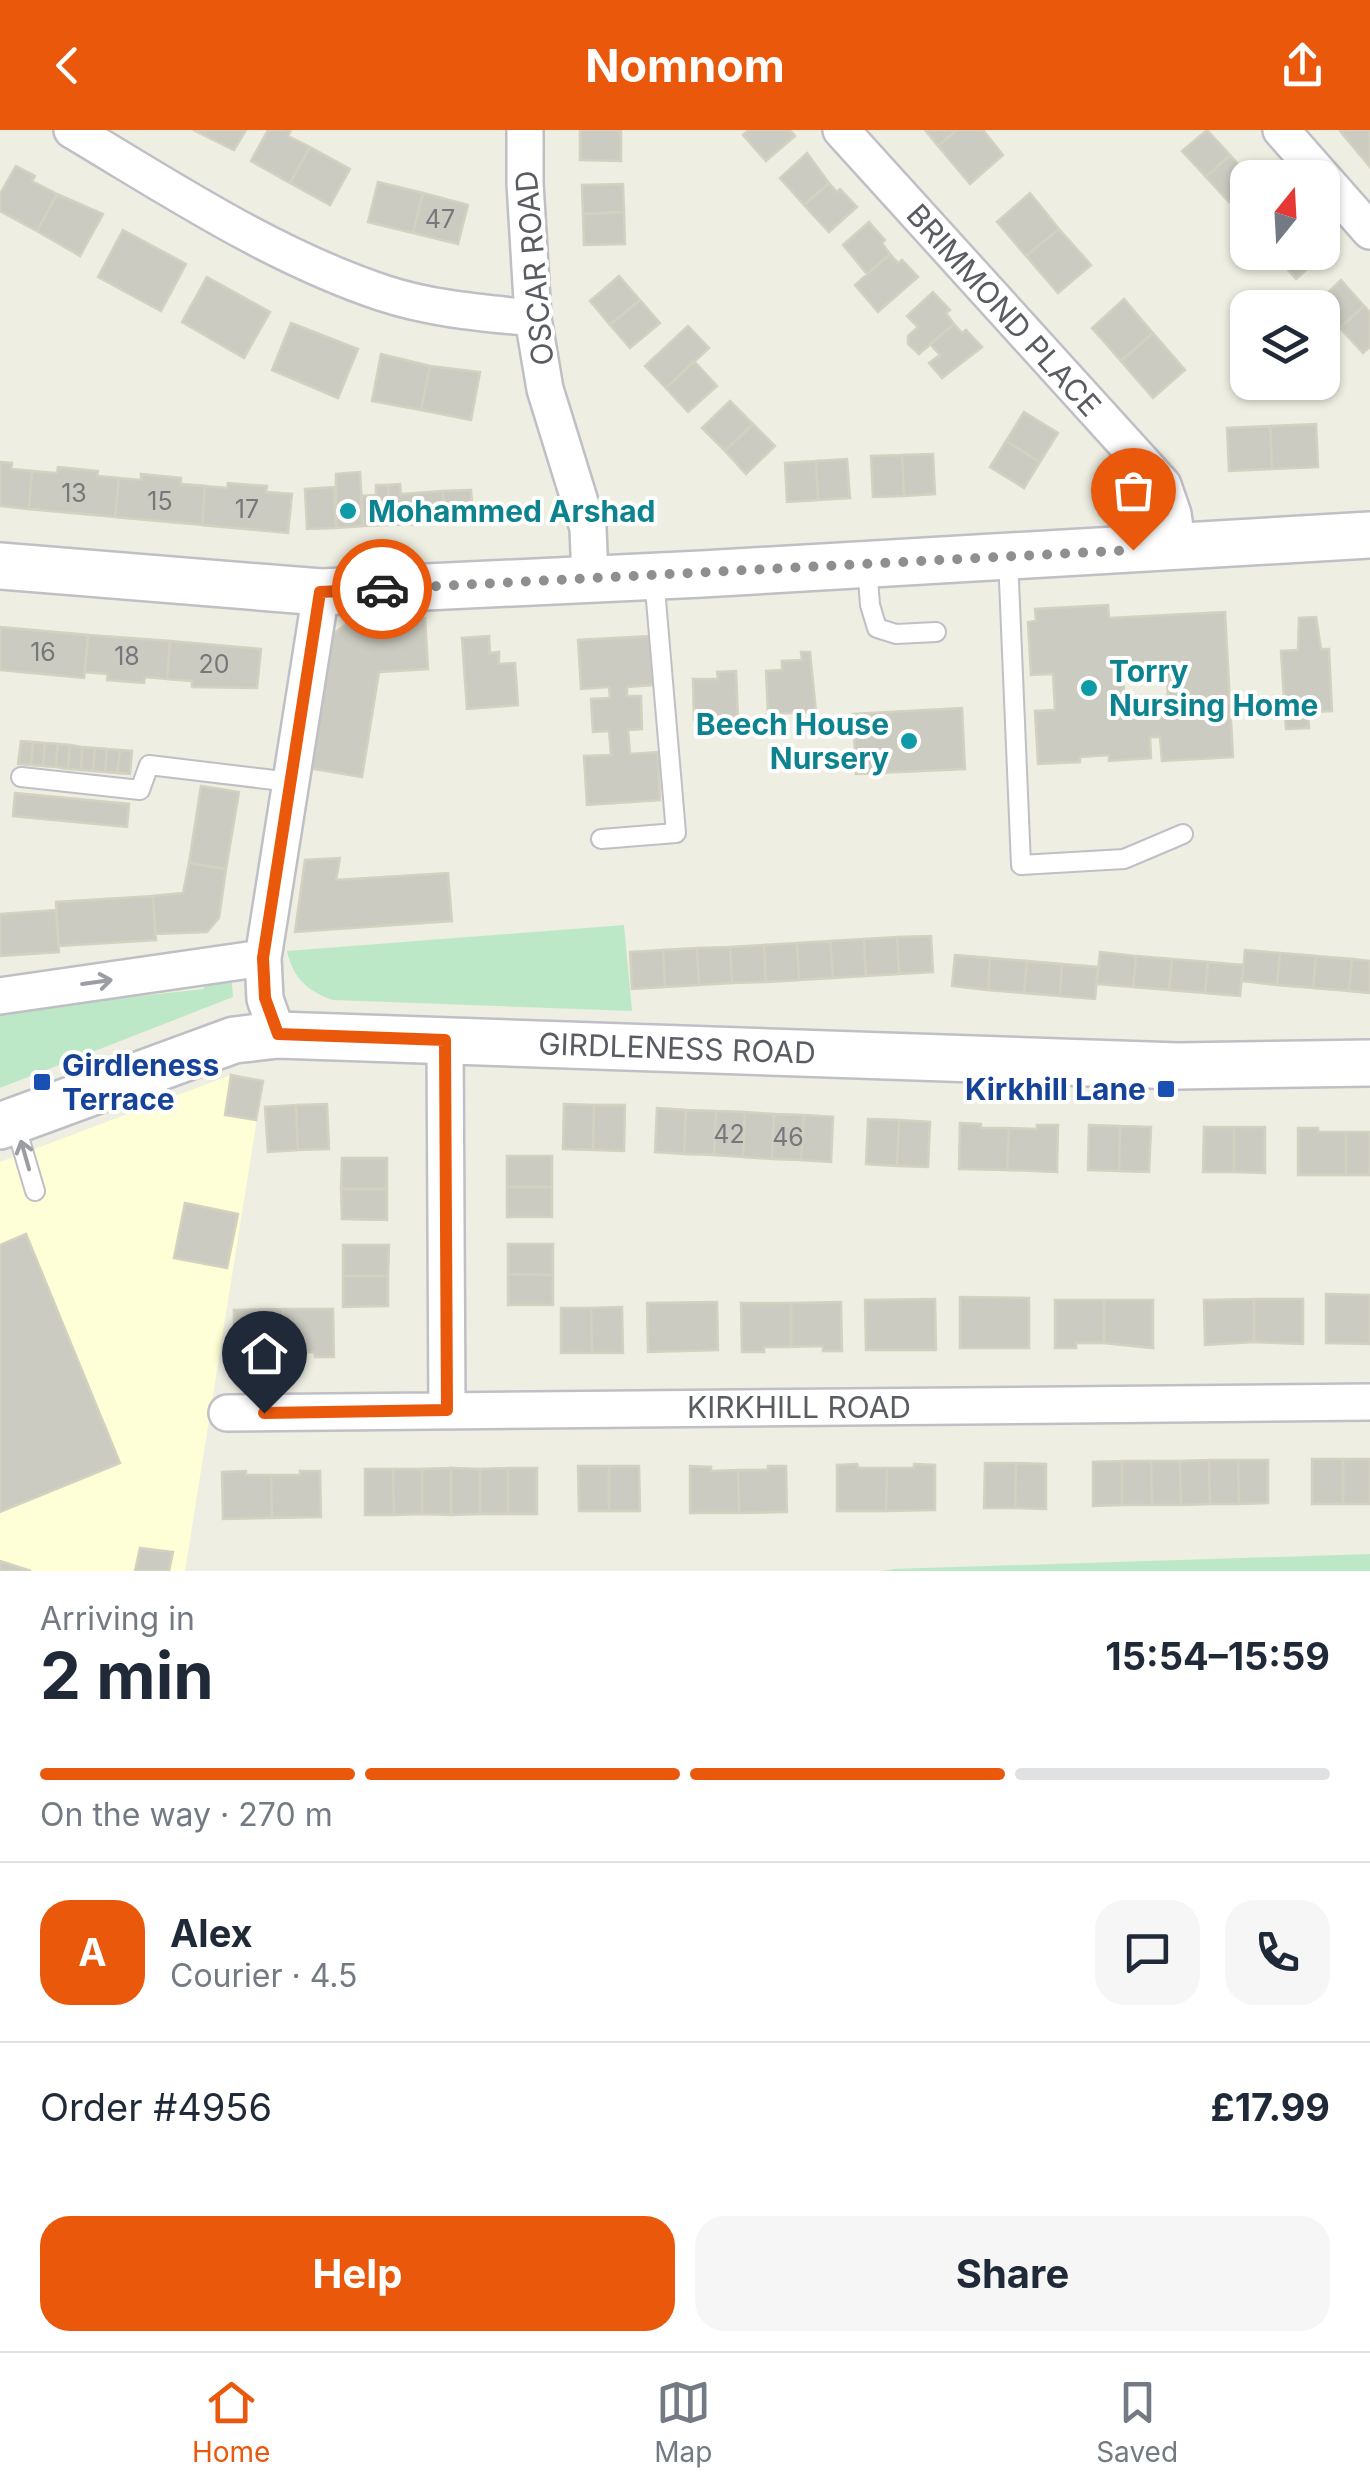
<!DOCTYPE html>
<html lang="en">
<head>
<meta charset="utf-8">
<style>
	body { margin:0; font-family:Inter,sans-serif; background:#f6f6f7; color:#1f2937; height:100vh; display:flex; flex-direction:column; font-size:38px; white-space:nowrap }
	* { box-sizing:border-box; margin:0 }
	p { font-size:32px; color:#747a83 }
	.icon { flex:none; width:55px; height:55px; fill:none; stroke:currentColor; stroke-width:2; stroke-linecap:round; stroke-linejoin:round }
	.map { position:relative; height:1441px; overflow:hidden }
	.details { display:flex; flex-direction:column; background:#fff; flex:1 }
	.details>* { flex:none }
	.needle { width:65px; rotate:18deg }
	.controls { position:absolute; left:1230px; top:30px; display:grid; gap:20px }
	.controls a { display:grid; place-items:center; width:110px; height:110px; border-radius:20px; background:#fff; box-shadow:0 2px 8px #0004; font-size:50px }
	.pin { position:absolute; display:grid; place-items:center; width:85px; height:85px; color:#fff; margin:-102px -42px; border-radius:50% 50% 50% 0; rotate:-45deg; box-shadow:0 0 10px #0007 }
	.pin .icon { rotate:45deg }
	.courier { position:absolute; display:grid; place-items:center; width:100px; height:100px; margin:-50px; border:8px solid #ea580c; border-radius:50%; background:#fff; color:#222; box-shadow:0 2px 12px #0007 }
	.overview em { font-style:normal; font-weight:700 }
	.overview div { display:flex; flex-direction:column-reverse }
	.overview { display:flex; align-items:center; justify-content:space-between; height:170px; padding:0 40px }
	h1 { font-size:65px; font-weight:700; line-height:75px }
	.bar { display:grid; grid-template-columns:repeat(4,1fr); gap:15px 10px; align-content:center; height:120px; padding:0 40px }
	.bar i { height:12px; border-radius:8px; background:#e0e1e3 }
	.bar .on { background:#ea580c }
	.bar p { grid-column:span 4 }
	.line { display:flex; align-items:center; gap:25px; padding:0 40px; border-top:2px solid #e0e1e3 }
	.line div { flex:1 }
	.round { display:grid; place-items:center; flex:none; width:105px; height:105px; border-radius:30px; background:#f6f6f7 }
	.cta { display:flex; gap:20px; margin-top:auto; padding:20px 40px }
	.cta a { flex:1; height:115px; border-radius:30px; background:#ea580c; color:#fff; font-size:40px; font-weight:700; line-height:115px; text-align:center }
	.cta a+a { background:#f6f6f7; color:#1f2937 }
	header { display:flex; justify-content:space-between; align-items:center; height:130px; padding:0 40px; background:#ea580c; color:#fff; font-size:45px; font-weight:700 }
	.menu { display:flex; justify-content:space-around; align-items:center; height:140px; border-top:2px solid #e0e1e3; background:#fff; font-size:28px; color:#747a83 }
	.menu a { display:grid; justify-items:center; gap:5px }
	.menu .on { color:#ea580c }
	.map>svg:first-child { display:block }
	.commercial { fill:#feffd6 }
	.green { fill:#bde8c8 }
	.building { fill:#cccbc1; stroke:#d3d2c0; stroke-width:2.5; fill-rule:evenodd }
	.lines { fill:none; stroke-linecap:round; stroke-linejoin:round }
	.service-casing { stroke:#bfbfc6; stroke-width:22 }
	.minor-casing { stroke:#bfbfc6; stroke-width:40 }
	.tertiary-casing { stroke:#bfbfc6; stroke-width:50 }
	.service { stroke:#fff; stroke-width:18 }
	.minor { stroke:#fff; stroke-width:35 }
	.tertiary { stroke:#fff; stroke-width:45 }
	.oneway { stroke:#9c9da2 }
	.done { stroke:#8e8f90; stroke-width:10; stroke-dasharray:0 18 }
	.route { stroke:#ea580c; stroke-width:12 }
	.culture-dot { fill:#0f9aa8; stroke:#fff; stroke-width:4 }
	.transit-dot { fill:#1a4fb4; stroke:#fff; stroke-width:4 }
	.labels { text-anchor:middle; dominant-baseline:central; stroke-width:8; stroke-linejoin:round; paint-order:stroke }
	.number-label { font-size:25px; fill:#76787b }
	.street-label { font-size:30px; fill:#5a5c64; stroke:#fff }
	.culture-label { font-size:30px; font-weight:bold; fill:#0d838f; stroke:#fff; text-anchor:start }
	.transit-label { font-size:30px; font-weight:bold; fill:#164399; stroke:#fff; text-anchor:start }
</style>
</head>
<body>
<header><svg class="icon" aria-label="back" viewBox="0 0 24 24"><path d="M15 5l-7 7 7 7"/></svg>Nomnom<svg class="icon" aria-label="share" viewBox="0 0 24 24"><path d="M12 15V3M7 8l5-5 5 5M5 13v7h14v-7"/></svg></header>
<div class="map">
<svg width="1370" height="1441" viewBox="0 0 1370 1441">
	<rect width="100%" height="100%" fill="#eeeee2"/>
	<path class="commercial" d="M231 945 263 951 185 1441H0V1032Z"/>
	<path class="green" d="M624 795 632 881 333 870C307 861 293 848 287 821Z
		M231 843 233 867 0 958V886L6 881 203 859 213 845Z
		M1370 1424V1441H883L893 1439Z"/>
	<path class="building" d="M193 0H246L234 20Z
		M268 0H291L288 6 310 17 290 53 251 31Z
		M580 0H621V31L580 30Z
		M748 0H790L795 6 766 31 743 5Z
		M925 0H957L938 16Z
		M957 0H983L1003 25 970 54 938 16Z
		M1207 0 1230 25 1206 47 1182 21Z
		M1341 0H1370V37L1340 1Z
		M310 17 350 39 330 75 290 53Z
		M807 23 829 53 804 75 780 48Z
		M1230 25 1251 48H1248V55L1229 72 1206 47Z
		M16 36 35 46 32 51 57 64 37 101 0 81V64Z
		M378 52 423 63 413 103 368 92Z
		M829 53 837 62 840 59 857 77 829 102 804 75Z
		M623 54 624 82 583 84 582 55Z
		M423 63 468 75 458 114 413 103Z
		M1030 63 1059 99 1026 126 997 92Z
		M57 64 103 84 80 126 37 101Z
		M624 82 625 114 584 115 583 84Z
		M869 92 885 110 882 113 890 124 867 144 843 115Z
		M1059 99 1091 135 1058 163 1026 126Z
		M123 100 186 134 161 181 98 147Z
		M1316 122 1321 127 1296 149 1273 123Z
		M890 124 898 133 902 130 918 147 878 182 855 155Z
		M619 146 640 170 610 195 590 171Z
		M207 147 270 182 244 228 182 192Z
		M1341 150 1364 176 1340 198 1317 173Z
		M933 162 950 180 946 183 954 194 919 224 908 214V206L918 197 907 186Z
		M1124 169 1153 203 1121 231 1092 198Z
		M640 170 660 193 630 218 610 195Z
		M1364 176 1370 182V217L1363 223 1340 198Z
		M291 193 358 219 338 268 272 240Z
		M954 194 962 203 966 200 982 217 942 248 929 233 940 225 930 214Z
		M688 196 709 218 666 258 645 236Z
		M1153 203 1185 240 1153 268 1121 231Z
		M381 224 430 236 421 280 372 271Z
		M694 231 717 256 688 282 666 258Z
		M430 236 480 242 471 290 421 280Z
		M730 271 753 294 725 321 702 298Z
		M1024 282 1058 303 1040 332 1006 311Z
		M753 294 775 316 746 344 725 321Z
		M1316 294 1318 337 1272 339 1270 296Z
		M1270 296 1272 339 1229 341 1227 298Z
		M1006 311 1040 332 1024 358 990 337Z
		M933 324 935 364 904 366 902 325Z
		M902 325 904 366 873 367 871 326Z
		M847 329 850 368 818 370 816 331Z
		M816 331 818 370 787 372 785 333Z
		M0 332 12 333 11 339 32 341 29 379 0 376Z
		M58 337 98 341 97 346 119 348 115 387 29 379 32 341 57 343Z
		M360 342 363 396 336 398V344Z
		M141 344 181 348V354L205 356 202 395 115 387 119 348 141 350Z
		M228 353 267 356 266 362 292 364 288 403 202 395 205 356 227 358Z
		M400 354 401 364 416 363 417 394 390 395 388 355Z
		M376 355H388L390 395 363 396 361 366 376 365Z
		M334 357 336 398 307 399 305 359Z
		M471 360 473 390 445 392 443 361Z
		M443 361 445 392 417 394 416 363Z
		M1108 475 1109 488 1225 482 1233 627 1162 631 1160 607H1150L1151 628 1109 631V625L1080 627V632L1038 634 1035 581 1055 580 1053 544 1031 545 1028 492 1036 491 1035 479ZM1167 542 1168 571 1157 572 1158 588 1150 589 1148 574 1125 576 1123 545Z
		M1316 487 1321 519H1329L1332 581 1308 582 1309 598 1286 599 1281 521 1298 520 1299 488Z
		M425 488 428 539 379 542 362 647 308 638 331 506 350 491Z
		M0 497 88 505 84 548 0 540Z
		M88 505 170 511 167 549 145 547 144 553 107 550 108 544 85 542Z
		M489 506 490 523 499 522V534L515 533 518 575 467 579 462 508Z
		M650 506 653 555 627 557V566H641L642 599 628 600 630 624 658 622 660 670 587 675 584 626 611 625 609 601 593 602 591 569 610 568 609 557 581 559 578 510Z
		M170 511 261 519 257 558 192 557V551L167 549Z
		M801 522H810L816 582 768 584 766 541 782 540V531L802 530Z
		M736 541 738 588 694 590 693 549H718L717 542Z
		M962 578 965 639 856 644 853 584Z
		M21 611 33 612 31 635 18 634Z
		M33 612 45 613 43 636 31 635Z
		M45 613 58 614 56 637 43 636Z
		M58 614 70 615 68 639 56 637Z
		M70 615 82 617 81 640 68 639Z
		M82 617 95 618 93 641 81 640Z
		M95 618 107 619 105 642 93 641Z
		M107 619 120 620 117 643 105 642Z
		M120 620 132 621 130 644 117 643Z
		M201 656 239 662 226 739 189 733Z
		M15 663 129 674 127 697 13 686Z
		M340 728 336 750 448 743 452 791 295 802 305 730Z
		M189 733 226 739 219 788 207 802 155 804 153 766 183 763Z
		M153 766 156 810 59 816 56 772Z
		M56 780 59 822 0 826V784Z
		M931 806 933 842 899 844 897 807Z
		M897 807 899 844 866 846 864 809Z
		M864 809 866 846 833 848 830 811Z
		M830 811 833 848 799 850 797 813Z
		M797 813 799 850 766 852 764 815Z
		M764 815 766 852 732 853 730 817Z
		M730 817 732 853 699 855 697 818Z
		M697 818 699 855 665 857 663 820Z
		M663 820 665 857 632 859 630 822Z
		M1245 820 1280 823 1277 855 1242 851Z
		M1100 822 1136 826 1133 857 1097 854Z
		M1280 823 1316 826 1313 858 1277 855Z
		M955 825 990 828 988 860 952 856Z
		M1136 826 1172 829 1169 860 1133 857Z
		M1316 826 1352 829 1349 861 1313 858Z
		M990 828 1027 831 1024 863 988 860Z
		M1172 829 1208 832 1205 863 1169 860Z
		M1352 829 1370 831V863L1349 861Z
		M1027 831 1062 834 1060 866 1024 863Z
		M1208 832 1243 835 1240 866 1205 863Z
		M1062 834 1098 837 1095 869 1060 866Z
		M231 945 263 951 256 990 225 985Z
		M327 974 329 1019 298 1020 296 975Z
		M564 974 594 975 593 1020 563 1019Z
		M296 975 298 1020 268 1022 265 977Z
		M594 975H625L624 1021 593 1020Z
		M657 978 686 980 684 1024 655 1022Z
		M686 980 716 981 714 1025 684 1024Z
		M716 981 745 982 743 1027 714 1025Z
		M745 982 774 984 772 1029 743 1027Z
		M774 984 804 985 801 1030 772 1029Z
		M804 985 833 987 831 1032 801 1030Z
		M868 989 899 990 897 1036 866 1034Z
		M899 990 930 992 928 1037 897 1036Z
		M960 993 981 994V998H1009L1007 1040 959 1039Z
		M1037 995H1058L1057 1042 1007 1040 1009 998 1037 999Z
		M1089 995 1120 996 1119 1041 1088 1040Z
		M1120 996 1151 997 1149 1042 1119 1041Z
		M1204 997H1234V1042H1203Z
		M1234 997H1265V1043L1234 1042Z
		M1298 998H1318V1002H1346V1045H1298Z
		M1346 1002H1370V1045H1346Z
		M507 1026H552V1057H507Z
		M342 1028H387V1059H341Z
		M507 1057H552V1087H507Z
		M341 1059H387V1090L342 1089Z
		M185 1073 238 1084 227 1138 174 1128Z
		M26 1104 120 1333 0 1382V1115Z
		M508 1114H553V1145L508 1144Z
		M343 1115H389L388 1146H343Z
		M508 1144 553 1145V1175H508Z
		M343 1146H388V1176L343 1177Z
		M1326 1164 1370 1165V1214L1326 1213Z
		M960 1167 1029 1168V1218H960Z
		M935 1169 936 1220H866L865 1170Z
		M1254 1169V1212L1205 1215 1204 1170Z
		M1254 1169H1303V1214L1254 1212Z
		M1055 1170H1104V1213H1076V1218H1055Z
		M1104 1170H1153V1218L1104 1213Z
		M717 1172 718 1220 648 1222 647 1173Z
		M841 1172 842 1221H823V1216L791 1217V1173Z
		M741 1173H791V1217H764V1222H742Z
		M622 1177 623 1223H592L591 1178Z
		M561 1178H591L592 1223H561Z
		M283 1179 284 1223 234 1228V1180Z
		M283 1179H333L334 1227H315L314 1222 284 1223Z
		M1312 1329H1343V1374H1312Z
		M1343 1329H1370V1374H1343Z
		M1209 1330H1238L1239 1374H1210Z
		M1209 1330 1210 1374 1181 1375 1180 1331Z
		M1238 1330H1268V1373L1239 1374Z
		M1122 1331H1151L1152 1375H1122Z
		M1122 1331V1375L1093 1376V1332Z
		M1151 1331H1180L1181 1375H1152Z
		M985 1333H1016L1015 1378H984Z
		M1016 1333 1046 1334V1379L1015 1378Z
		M857 1334 859 1338H887L886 1381H837V1335Z
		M914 1334 935 1335V1380L886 1381 887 1338H914Z
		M578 1336H609V1381H579Z
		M609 1336H639L640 1381H609Z
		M690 1336 711 1337V1341L738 1340 739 1383H690Z
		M768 1336H786L787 1382 739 1383 738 1340H768Z
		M451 1338 480 1339V1384L451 1385Z
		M451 1338V1385L422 1384V1339Z
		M508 1338H537V1384H508Z
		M508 1338V1384H480V1339Z
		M365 1339H393L394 1385H365Z
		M393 1339H422V1384L394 1385Z
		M246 1341V1345H271L272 1388 223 1389 222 1342Z
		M300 1341H320L321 1387 272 1388 271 1345H300Z
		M140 1418 173 1422 169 1441H135Z
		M0 1431 31 1441H0Z"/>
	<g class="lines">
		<defs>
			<path id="service" d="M1008 427 1021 735 1124 729 1183 704
				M867 435 870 475 877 498 896 504 936 502
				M21 647 140 660 149 635 291 652
				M601 709 676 703 654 447
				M14 990 35 1061"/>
			<path id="minor" d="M72 0C171 59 272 126 383 163 431 179 483 183 533 188
				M525 0V53L533 188 545 259 588 398 590 449
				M841 0 1163 355 1173 384 1178 418
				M1281 0 1370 101
				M0 866 263 828
				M278 905 265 869 263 828 321 462
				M445 909 447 1280
				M227 1283 1370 1272"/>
			<path id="tertiary" d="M0 436 321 462 702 444 1370 405
				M0 996 234 910 278 905 1178 936 1370 933"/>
		</defs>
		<use href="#service" class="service-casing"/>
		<use href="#minor" class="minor-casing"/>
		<use href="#tertiary" class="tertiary-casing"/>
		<use href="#service" class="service"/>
		<use href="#minor" class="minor"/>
		<use href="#tertiary" class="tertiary"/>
	</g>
	<defs><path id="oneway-shaft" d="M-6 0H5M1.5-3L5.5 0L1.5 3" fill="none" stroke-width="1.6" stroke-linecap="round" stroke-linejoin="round" transform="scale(2.5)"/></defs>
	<g class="oneway">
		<use href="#oneway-shaft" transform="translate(97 852) rotate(-8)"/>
		<use href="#oneway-shaft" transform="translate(25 1025) rotate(-106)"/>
	</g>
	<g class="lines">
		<path class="done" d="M382 459 1133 420"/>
		<path class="route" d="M264 1283 447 1280 445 910 278 904 265 868 263 828 320 462 382 459"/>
	</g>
	<g class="culture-dot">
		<circle cx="348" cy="381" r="10"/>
		<circle cx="1089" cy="558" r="10"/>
		<circle cx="909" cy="611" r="10"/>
	</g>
	<g class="transit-dot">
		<rect x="32" y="942" width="20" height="20" rx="5"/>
		<rect x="1156" y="949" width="20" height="20" rx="5"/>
	</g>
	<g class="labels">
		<g class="number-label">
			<text x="440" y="89">47</text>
			<text x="74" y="363">13</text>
			<text x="160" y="371">15</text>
			<text x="247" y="379">17</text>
			<text x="43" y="522">16</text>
			<text x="127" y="526">18</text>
			<text x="214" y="534">20</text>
			<text x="729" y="1004">42</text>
			<text x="788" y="1007">46</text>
		</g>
		<g class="street-label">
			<text transform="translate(534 138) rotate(-95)">OSCAR ROAD</text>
			<text transform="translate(1004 180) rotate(48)">BRIMMOND PLACE</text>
			<text transform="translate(677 918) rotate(2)">GIRDLENESS ROAD</text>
			<text x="799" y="1277">KIRKHILL ROAD</text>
		</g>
		<g class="culture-label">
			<text x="368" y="381">Mohammed Arshad</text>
			<text x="1109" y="541">Torry<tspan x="1109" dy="34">Nursing Home</tspan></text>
			<text x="889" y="594" text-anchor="end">Beech House<tspan x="889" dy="34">Nursery</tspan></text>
		</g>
		<g class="transit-label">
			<text x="62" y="935">Girdleness<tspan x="62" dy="34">Terrace</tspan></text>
			<text x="1146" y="959" text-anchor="end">Kirkhill Lane</text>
		</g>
	</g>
</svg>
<div class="controls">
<a><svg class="needle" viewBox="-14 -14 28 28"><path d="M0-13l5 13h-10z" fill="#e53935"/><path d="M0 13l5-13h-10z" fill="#747a83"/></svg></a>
<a><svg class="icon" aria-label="layers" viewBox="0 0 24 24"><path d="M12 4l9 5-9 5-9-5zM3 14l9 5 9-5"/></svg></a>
</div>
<div class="pin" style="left:1133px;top:420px;background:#ea580c"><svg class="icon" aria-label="bag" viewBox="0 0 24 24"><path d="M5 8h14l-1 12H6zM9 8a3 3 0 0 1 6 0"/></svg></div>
<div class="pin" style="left:264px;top:1283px;background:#1f2937"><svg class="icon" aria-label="home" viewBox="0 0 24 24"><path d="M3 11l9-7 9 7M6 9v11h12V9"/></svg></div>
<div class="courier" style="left:382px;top:459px"><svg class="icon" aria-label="car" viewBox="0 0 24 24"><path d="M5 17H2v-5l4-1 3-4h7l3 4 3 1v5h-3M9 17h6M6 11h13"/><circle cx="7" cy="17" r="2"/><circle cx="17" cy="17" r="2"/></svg></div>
</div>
<section class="details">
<div class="overview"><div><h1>2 min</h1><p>Arriving in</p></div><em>15:54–15:59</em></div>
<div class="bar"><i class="on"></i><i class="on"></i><i class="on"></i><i></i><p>On the way · 270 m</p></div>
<div class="line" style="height:180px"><b class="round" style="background:#ea580c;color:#fff">A</b><div><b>Alex</b><p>Courier · 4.5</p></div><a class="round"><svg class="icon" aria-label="chat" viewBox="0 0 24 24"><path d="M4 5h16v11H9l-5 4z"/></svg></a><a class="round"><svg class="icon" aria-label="phone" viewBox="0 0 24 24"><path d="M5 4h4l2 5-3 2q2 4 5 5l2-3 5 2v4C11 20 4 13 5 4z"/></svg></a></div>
<div class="line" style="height:130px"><div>Order #4956</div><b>£17.99</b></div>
<div class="cta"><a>Help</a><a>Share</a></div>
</section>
<nav class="menu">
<a class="on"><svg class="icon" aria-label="home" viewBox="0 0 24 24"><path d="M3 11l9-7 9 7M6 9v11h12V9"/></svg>Home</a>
<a><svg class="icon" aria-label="map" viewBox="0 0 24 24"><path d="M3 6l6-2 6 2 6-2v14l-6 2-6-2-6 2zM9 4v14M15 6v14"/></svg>Map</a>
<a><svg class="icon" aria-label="saved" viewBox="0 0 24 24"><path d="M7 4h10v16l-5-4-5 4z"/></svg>Saved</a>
</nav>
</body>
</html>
